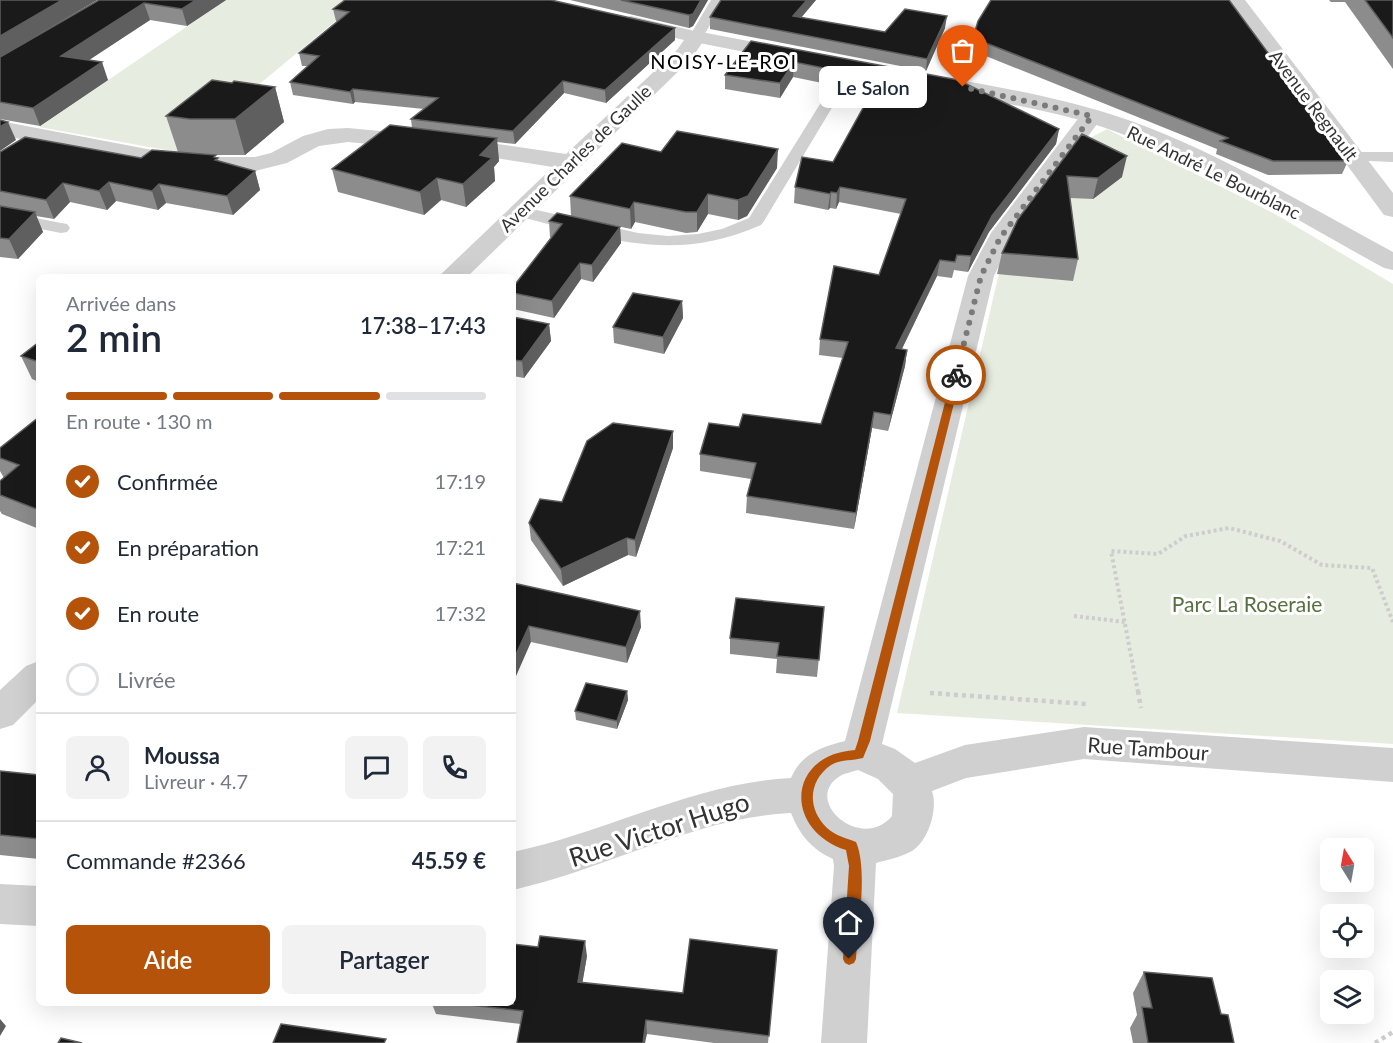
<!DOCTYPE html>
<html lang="fr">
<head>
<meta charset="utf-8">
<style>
	body { margin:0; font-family:Lato,sans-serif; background:#f2f2f3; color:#1f2937; height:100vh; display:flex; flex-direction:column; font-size:22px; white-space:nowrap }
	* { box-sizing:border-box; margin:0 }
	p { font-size:20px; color:#747a83 }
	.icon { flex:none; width:33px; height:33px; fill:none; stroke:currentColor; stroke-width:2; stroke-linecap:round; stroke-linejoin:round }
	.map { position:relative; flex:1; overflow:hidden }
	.panel { position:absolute; left:36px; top:274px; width:480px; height:732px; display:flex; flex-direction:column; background:#fff; border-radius:9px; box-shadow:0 6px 24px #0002 }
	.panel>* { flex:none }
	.needle { width:39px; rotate:349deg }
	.controls { position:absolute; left:1320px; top:838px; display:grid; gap:12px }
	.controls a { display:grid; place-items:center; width:54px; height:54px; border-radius:9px; background:#fff; box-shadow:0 6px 24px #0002; font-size:30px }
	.pin { position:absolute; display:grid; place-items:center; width:51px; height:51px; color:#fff; margin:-62px -26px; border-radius:50% 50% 50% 0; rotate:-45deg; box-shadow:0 0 6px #0007 }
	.pin .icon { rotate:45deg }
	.courier { position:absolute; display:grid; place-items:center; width:60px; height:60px; margin:-30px; border:4px solid #b45309; border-radius:50%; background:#fff; color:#222; box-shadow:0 2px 8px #0007 }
	.bubble { position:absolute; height:42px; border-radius:9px; background:#fff; box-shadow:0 6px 24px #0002; font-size:20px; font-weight:600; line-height:42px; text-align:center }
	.head em { font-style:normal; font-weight:600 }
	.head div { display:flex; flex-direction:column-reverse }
	.head { display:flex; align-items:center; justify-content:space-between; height:102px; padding:0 30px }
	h1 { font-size:39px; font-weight:600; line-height:45px }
	.bar { display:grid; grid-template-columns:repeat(4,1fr); gap:9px 6px; align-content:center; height:72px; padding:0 30px }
	.bar i { height:8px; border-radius:4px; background:#e0e1e3 }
	.bar .current { background:#b45309 }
	.bar p { grid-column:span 4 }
	.line { display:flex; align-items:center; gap:15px; padding:0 30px; border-top:2px solid #e0e1e3 }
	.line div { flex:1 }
	.round { display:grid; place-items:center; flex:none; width:63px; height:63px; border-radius:9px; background:#f2f2f3 }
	ol { padding:0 30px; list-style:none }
	li { display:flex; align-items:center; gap:18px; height:66px }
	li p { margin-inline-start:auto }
	li .icon { padding:6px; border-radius:50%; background:#b45309; color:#fff; stroke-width:4 }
	li:last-child { color:#747a83 }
	li i { width:33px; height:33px; border:3px solid #e0e1e3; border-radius:50% }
	.button { display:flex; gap:12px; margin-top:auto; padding:12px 30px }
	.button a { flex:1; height:69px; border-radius:9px; background:#b45309; color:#fff; font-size:24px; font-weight:600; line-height:69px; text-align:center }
	.button a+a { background:#f2f2f3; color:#1f2937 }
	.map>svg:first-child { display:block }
	.green { fill:#e6ecdf }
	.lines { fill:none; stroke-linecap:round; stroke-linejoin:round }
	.path-far1 { stroke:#cdcdcd; stroke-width:4; stroke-dasharray:3 3; stroke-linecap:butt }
	.path { stroke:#cdcdcd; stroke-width:4.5; stroke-dasharray:4 4; stroke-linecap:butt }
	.service { fill:#d0d0d0; fill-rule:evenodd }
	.minor { fill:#d0d0d0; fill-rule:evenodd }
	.tertiary { fill:#d0d0d0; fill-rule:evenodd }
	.wall { fill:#8c8c8c }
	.shaded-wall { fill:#5f5f5f }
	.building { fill:#1a1a1a; stroke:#5f5f5f; stroke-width:1.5 }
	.route { fill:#b45309 }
	.done { stroke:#7a7a7a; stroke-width:6; stroke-dasharray:0 10.8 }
	.labels { text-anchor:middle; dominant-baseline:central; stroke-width:6; stroke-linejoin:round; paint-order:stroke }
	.far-street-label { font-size:18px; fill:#333; stroke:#fff }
	.far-quarter-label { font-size:20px; letter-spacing:1.5px; fill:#000; stroke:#fff }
	.park-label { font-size:21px; fill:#56703f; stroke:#fff }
	.street-label { font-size:21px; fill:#333; stroke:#fff }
	.near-street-label { font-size:26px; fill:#333; stroke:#fff }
</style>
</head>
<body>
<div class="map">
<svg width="1393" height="1043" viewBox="0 0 1393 1043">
	<rect width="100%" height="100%" fill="#fff"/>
	<path class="green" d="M226 0H361L177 152 39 127Z
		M1107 129 1275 214 1393 284V744L897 713 999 273 1092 137Z"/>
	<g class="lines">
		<path class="path-far1" d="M1074 616 1125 622
			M1138 692 1111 551 1158 554 1186 536 1229 528 1280 541 1322 565 1372 568 1393 622"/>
		<path class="path" d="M1138 691 1141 708
			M930 693 1087 704
			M1375 1043 1393 1032"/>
		<path class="service" d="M711 0H725L701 40H691L689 37Z
			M832 92 839 96 764 221 761 225C672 265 602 237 513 215L511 211 513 207 519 206 638 233 668 236 698 234 722 229 749 218 825 96Z
			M1352 152H1393V162L1346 160 1344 157 1346 154Z
			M0 211 61 223 67 224 70 228 67 232 61 233 0 221Z"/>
		<path class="minor" d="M1225 0H1245L1393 193V217L1384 215Z
			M631 16 703 33 706 37 692 58 466 278H437L553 167 464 153 348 142 319 146 287 163 255 171H201L168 167 0 135V121L168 153 201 157H255L271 153 303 136 328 129 348 128 464 139 566 154 677 50 684 40 624 26 621 22 624 18Z
			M1092 109 1100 111 1103 116 1012 239 994 276 882 744 895 749 915 763 965 745 1084 727 1393 748V782L1084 759 966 778 932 791C938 809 929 840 912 851 901 857 887 860 876 863L867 1043H821L834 866 833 859C812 850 799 834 791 813 694 818 607 869 513 890V852C607 832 695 783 791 778 801 754 821 747 845 741L968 276 991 233 1084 111ZM858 770 878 779 893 794 892 816C861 853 801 800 840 776 845 773 852 772 858 770Z
			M39 661V699L13 725 0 729V690L26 666Z
			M0 884 39 886V926L0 924Z"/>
		<path class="tertiary" d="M696 31 790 49 797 51 800 55 797 59 790 61 689 41 686 37 689 33Z
			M935 76C1001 87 1068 99 1131 121 1222 154 1307 206 1393 252V270L1384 268C1296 220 1209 165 1114 131 1053 109 990 102 927 87L924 82 927 77Z"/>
	</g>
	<path class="wall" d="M0 0H97L0 57 99 0H226L187 26 150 20 88 60 108 80 40 126 0 119Z
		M570 0H708L693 26 689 28Z
		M816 0 801 18 885 32 945 28 926 71 710 29V17Z
		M1329 0H1393V69L1345 2H1331Z
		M333 9 675 28V40L606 103 564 93 515 144 497 142 499 161 494 167 495 181 466 207 441 200 424 215 338 192 332 169 412 128 411 119 424 109 355 102 353 104 293 95 290 82 308 66H302L299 53 337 21H336Z
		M973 38 1348 161 1342 174 1268 175 1216 154 1217 149 971 50Z
		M751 41 1059 129 1056 144 989 232 968 272 954 270 952 278 937 276 902 349 907 350 905 366 888 431 872 428 854 529 746 513 747 496 751 479 700 471V454L739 427 821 424 843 358 819 355 820 339 879 275 901 214 839 202 836 209 830 208 828 210 794 203 795 187 833 162 871 93 793 77 780 98 725 89V75Z
		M232 83 275 87 284 122 245 155H210L217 158 219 161 255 171 260 190 233 215 166 203 158 210 116 201 107 210 70 202 54 219 36 216 43 232 18 259 0 257V152L141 158 178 152 166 116Z
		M1082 134 1122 177 1093 199 1070 198 1078 259 1073 281 997 274 1002 253Z
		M661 152 777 168 747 216 738 220 708 214 697 232 686 233 635 222 631 229 571 216 570 196Z
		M549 221 620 227 621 243 593 282 581 279 554 318 513 309V287L551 237H550Z
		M682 301 683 318 664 354 614 343 613 327Z
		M513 317 549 324 551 341 524 378 513 376Z
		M39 342V382L32 379 21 356Z
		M39 417V529L2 514 0 511V481L4 478 0 471V448Z
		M673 448 636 557 628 555 563 586 531 540 529 523 562 502Z
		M513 583 641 627 627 663 531 642Z
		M824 607 817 677 776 673 777 659 730 654V638Z
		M627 691 628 700 617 729 576 720 575 711Z
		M0 771 39 775V859L0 855Z
		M777 950 768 1043H714L647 1034 521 1024 436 1014 432 1004H513L587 956 582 983 683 993Z
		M1144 972 1221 1014 1234 1043H1133L1130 1028 1137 1015 1133 993Z"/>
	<path class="shaded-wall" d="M62 0H97L0 57V36Z
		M196 0H226L187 26 182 9Z
		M701 0H708L693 26 689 28V15Z
		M807 0H816L792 28 793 16Z
		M144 3 150 20 68 74 61 56Z
		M947 16 945 28 926 71 927 59Z
		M675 28V40L606 103 605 90Z
		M102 62 108 80 40 126 33 108Z
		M794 62 793 77 780 98V83Z
		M563 81 564 93 515 144 513 131Z
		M275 87 284 122 245 155 235 119Z
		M353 89 355 102 353 104 350 92Z
		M8 122 16 140 0 151V127Z
		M1059 129 1056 144 989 232 968 272 971 256 992 216Z
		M497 138 499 161 494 167 495 181 466 207 463 184 480 155Z
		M778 149 777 168 747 216 738 220V200Z
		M1127 156 1122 177 1093 199 1098 178Z
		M255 171 260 190 233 215 227 196Z
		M437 178 441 200 424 215 420 192Z
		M109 182 116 201 107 210 99 191Z
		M63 183 70 202 54 219 46 200Z
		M159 184 166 203 158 210 152 191Z
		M840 187 839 202 836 209 837 193Z
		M831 192 830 208 828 210 830 194Z
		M708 194V214L697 232V212Z
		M634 202 635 222 631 229 630 209Z
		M35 212 43 232 18 259 9 239Z
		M620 227 621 243 593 282 592 265Z
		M940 260 937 276 894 365 896 348Z
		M580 263 581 279 554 318 552 301Z
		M682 301 683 318 664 354 663 337Z
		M549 324 551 341 524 378 522 361Z
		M907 350 905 366 888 431 891 415Z
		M874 412 872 428 854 529 856 513Z
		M673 431V448L636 557 635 540Z
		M627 538 628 555 563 586 561 569Z
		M640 611 641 627 627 663 626 647Z
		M529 626 531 642 513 683V661Z
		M627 691 628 700 617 729V721Z
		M585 941 587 956 580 997 578 982Z
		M0 1019 6 1026 0 1036Z
		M646 1020 647 1034 645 1043H643Z"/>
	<path class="building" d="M0 0H62L0 36Z
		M99 0H196L182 9 144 3 61 56 102 62 33 108 0 102V57Z
		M345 0H551L675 28 605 90 563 81 513 131 411 119 438 98 353 89 350 92 290 82 319 56 299 53 349 12 333 9Z
		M621 0H701L693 14 689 15Z
		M721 0H807L793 16 885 32 905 9 947 16 927 59 710 17Z
		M991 0H1229L1348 161H1273L1220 141 1228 138 973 38 978 21Z
		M1365 0H1393V38Z
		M751 41 958 80 1059 129 992 216 971 256 957 255 955 262 940 260 896 348 907 350 891 415 874 412 856 513 747 496 756 463 700 454 709 423 739 427 743 414 821 424 848 342 820 339 834 266 879 275 906 199 840 187 837 193 831 192 830 194 795 187 802 157 833 162 879 79 794 62 780 83 725 75Z
		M212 80 232 83 234 81 275 87 235 119H190L166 116Z
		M0 120 8 122 0 127Z
		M390 125 497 138 480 155 492 158 463 184 437 178 420 192 332 169Z
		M677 131 778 149 748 196 738 200 708 194 697 212H686L634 202 630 209 570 196 622 143 661 152Z
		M1082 134 1127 156 1098 178 1067 176 1078 259 1002 253 1018 219Z
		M25 137 141 158 152 150 216 155 214 157 218 158 215 160 255 171 227 196 159 184 152 191 109 182 99 191 63 183 46 200 0 191V152Z
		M0 206 35 212 9 239 0 238Z
		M557 213 620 227 592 265 580 263 552 301 513 293V287L562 224 549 221Z
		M633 293 682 301 663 337 613 327Z
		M513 317 549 324 522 361 513 360Z
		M39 342V362L21 356Z
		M39 417V510L0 495V481L19 465 0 458V448Z
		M613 423 673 431 635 540 627 538 561 569 529 523 540 499 562 502 587 441Z
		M513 583 640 611 626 647 529 626 513 661Z
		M736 598 824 607 819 660 777 656 779 643 730 638Z
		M586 683 627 691 617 721 575 711Z
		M0 771 39 775V839L0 835Z
		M540 936 585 941 578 982 683 993 690 939 777 950 769 1036 646 1020 643 1043H517L523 1011 461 1004H513V944L538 947Z
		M1144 972 1212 978 1221 1014 1228 1015 1234 1043H1148L1142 1007 1152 1008Z
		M281 1024 386 1039 384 1043H273Z
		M61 1038 82 1043H58Z"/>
	<path class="route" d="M956 372 961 375 870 741 863 758C852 761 841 759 831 765 808 781 807 809 827 828 836 836 846 838 856 842 868 869 858 929 856 959L854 963 849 965 845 963 843 959 849 866 846 850C784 830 786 755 855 750L858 741 952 375Z"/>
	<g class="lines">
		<path class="done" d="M956 375 981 276 1000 238 1092 116 963 87"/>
	</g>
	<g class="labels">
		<g class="far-street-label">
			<text transform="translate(1314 105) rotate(53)">Avenue Regnault</text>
			<text transform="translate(575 158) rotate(-44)">Avenue Charles de Gaulle</text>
			<text transform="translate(1214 172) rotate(26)">Rue André Le Bourblanc</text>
		</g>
		<g class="far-quarter-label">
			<text x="724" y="61">NOISY-LE-ROI</text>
		</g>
		<g class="park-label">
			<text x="1247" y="603">Parc La Roseraie</text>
		</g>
		<g class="street-label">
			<text transform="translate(1148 748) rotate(4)">Rue Tambour</text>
		</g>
		<g class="near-street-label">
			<text transform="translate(659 829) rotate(-18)">Rue Victor Hugo</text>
		</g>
	</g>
</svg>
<div class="controls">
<a><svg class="needle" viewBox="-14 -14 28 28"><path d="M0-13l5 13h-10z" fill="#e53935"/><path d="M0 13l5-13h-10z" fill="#747a83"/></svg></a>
<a><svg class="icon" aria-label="locate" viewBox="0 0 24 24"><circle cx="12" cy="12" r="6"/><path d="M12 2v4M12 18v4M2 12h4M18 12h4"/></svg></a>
<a><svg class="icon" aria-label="layers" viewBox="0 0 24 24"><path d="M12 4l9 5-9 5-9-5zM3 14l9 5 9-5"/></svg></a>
</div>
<div class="pin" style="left:963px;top:87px;background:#ea580c"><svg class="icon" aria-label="bag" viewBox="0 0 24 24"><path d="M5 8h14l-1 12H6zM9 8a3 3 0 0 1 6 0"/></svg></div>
<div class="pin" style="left:849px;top:959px;background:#1f2937"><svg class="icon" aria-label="home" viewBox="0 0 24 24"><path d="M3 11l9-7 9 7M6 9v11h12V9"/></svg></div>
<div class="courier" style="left:956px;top:375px"><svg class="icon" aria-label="bike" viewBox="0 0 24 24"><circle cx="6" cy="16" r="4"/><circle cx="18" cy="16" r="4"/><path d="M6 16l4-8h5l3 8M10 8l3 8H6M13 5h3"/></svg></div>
<div class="bubble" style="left:819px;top:66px;width:108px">Le Salon</div>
<section class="panel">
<div class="head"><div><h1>2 min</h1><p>Arrivée dans</p></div><em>17:38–17:43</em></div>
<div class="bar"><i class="current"></i><i class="current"></i><i class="current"></i><i></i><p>En route · 130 m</p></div>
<ol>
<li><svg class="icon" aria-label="check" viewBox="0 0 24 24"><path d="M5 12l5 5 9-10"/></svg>Confirmée<p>17:19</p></li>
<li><svg class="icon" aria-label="check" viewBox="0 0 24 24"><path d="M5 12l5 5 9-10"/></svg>En préparation<p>17:21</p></li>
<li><svg class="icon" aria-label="check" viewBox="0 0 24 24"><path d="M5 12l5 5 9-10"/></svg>En route<p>17:32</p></li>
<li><i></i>Livrée</li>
</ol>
<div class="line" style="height:108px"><a class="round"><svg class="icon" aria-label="person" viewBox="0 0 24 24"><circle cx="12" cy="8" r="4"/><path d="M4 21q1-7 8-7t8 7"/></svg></a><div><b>Moussa</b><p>Livreur · 4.7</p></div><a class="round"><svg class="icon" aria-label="chat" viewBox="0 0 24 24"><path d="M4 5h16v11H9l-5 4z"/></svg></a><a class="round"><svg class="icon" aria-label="phone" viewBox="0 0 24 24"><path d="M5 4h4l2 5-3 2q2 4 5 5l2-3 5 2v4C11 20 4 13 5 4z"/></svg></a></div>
<div class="line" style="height:78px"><div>Commande #2366</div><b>45.59 €</b></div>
<div class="button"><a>Aide</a><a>Partager</a></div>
</section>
</div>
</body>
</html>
